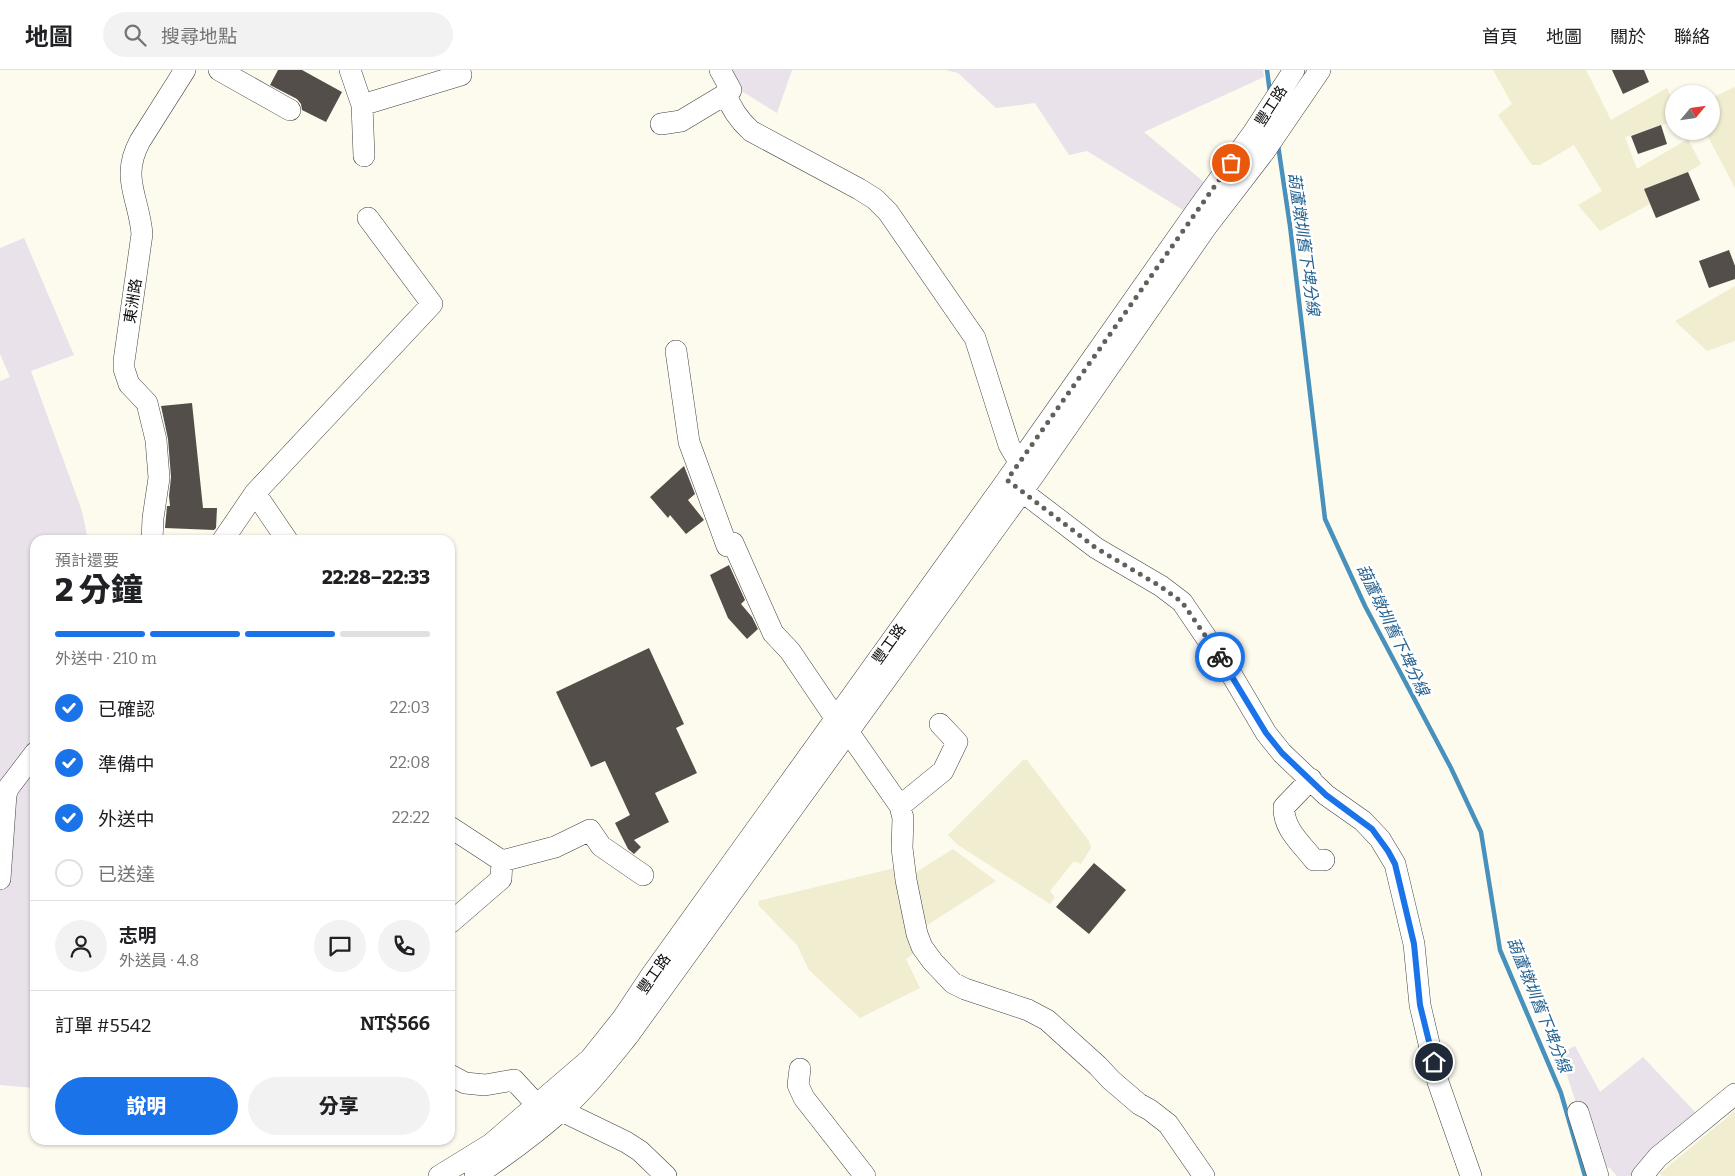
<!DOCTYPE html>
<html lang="zh-TW">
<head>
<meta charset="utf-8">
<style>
	body { margin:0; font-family:Bitter,"Noto Sans TC",serif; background:#f2f2f2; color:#202124; height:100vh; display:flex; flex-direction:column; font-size:19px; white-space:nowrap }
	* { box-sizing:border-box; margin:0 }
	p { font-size:16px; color:#757577 }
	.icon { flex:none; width:28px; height:28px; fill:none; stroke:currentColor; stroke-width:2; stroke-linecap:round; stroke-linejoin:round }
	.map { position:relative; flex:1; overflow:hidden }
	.details { position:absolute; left:30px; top:465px; width:425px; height:610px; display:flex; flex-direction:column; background:#fff; border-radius:15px; box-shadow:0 1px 4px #0004 }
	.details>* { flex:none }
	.needle { width:32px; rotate:61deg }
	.controls { position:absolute; left:1665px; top:15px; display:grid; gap:10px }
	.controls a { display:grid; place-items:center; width:55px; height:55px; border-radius:50%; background:#fff; box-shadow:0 1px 4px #0004; font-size:25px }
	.pin { position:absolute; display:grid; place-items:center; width:42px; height:42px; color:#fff; margin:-21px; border:2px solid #fff; border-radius:50%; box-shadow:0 1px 5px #0007 }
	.courier { position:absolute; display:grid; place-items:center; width:50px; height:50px; margin:-25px; border:4px solid #1a73e8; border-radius:50%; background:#fff; color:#222; box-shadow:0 1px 6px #0007 }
	.headline em { font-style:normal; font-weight:800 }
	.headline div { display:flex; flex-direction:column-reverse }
	.headline { display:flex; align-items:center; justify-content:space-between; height:85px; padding:0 25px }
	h1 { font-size:32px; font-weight:800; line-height:38px }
	.bar { display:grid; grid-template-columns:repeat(4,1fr); gap:8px 5px; align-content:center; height:60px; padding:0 25px }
	.bar i { height:6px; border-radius:4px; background:#e0e0e0 }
	.bar .selected { background:#1a73e8 }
	.bar p { grid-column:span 4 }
	.line { display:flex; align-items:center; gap:12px; padding:0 25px; border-top:1px solid #e0e0e0 }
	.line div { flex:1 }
	.round { display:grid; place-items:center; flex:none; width:52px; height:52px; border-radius:26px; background:#f2f2f2 }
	ol { padding:0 25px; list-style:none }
	li { display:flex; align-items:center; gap:15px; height:55px }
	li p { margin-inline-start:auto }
	li .icon { padding:5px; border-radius:50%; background:#1a73e8; color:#fff; stroke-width:4 }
	li:last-child { color:#757577 }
	li i { width:28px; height:28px; border:2px solid #e0e0e0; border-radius:50% }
	.cta { display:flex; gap:10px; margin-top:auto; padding:10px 25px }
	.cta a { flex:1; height:58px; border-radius:30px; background:#1a73e8; color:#fff; font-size:20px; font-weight:800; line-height:58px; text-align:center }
	.cta a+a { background:#f2f2f2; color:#202124 }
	header { display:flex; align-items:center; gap:30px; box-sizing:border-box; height:70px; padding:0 25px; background:#fff; border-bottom:1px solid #e0e0e0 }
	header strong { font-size:24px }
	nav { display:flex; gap:28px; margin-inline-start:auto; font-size:18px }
	.search { width:350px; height:45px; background:#f2f2f2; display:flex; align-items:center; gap:12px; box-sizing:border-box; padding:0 18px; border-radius:28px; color:#757577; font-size:19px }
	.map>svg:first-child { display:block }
	.industrial { fill:#e9e2ea }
	.farmland { fill:#f0edd1 }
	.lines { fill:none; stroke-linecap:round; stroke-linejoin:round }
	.stream { stroke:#4891bd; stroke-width:4.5 }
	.building { fill:#544e4a }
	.minor-casing { stroke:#404040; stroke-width:22 }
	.minor { stroke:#fff; stroke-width:21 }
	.done { stroke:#61605c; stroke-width:5; stroke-dasharray:0 9 }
	.route { stroke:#1a73e8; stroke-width:6 }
	.labels { text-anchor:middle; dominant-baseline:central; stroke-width:5; stroke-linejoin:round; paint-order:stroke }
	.street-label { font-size:15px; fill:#0d0d0d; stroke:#fff }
	.water-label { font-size:16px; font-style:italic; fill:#256390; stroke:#fff }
</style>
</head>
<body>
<header>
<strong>地圖</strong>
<div class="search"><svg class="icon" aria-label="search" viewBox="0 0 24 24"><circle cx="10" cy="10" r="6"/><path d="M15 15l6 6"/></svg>搜尋地點</div>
<nav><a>首頁</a><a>地圖</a><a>關於</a><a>聯絡</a></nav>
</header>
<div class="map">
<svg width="1735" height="1106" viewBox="0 0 1735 1106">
	<rect width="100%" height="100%" fill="#fdfaee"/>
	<path class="industrial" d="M726 0H792L777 43 740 20Z
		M946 0H1263L1264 7 1144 62 1204 112 1183 140 1087 81 1069 85 1035 33 996 38 958 3Z
		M24 168 74 285 31 301 82 441 88 470H35V1018L0 1015V311L10 307 0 284V178Z
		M1575 976 1600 1022 1643 987 1696 1043 1654 1080 1630 1106H1617L1610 1098 1596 1093 1560 984Z"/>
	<path class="farmland" d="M1493 0H1586L1611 50 1667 18 1674 33V51L1625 67 1637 99 1688 69 1701 94 1688 102 1644 119 1650 134 1600 161 1578 135 1602 121 1574 75 1540 95H1532L1498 45 1512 34Z
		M1735 17V118L1705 61H1711V28Z
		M1735 216V271L1707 281 1675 251Z
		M1023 690H1027L1089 771 1091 778 1081 794 1074 791 1050 821 1055 827 1050 834 958 775 948 765Z
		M953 779 996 811 921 859 910 806Z
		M899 797 918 880 906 889 920 918 860 948 809 900 797 875 759 836 758 831Z
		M1735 1041V1106H1662L1660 1103Z"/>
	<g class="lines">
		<path class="stream" d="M1267 0 1270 23
			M1278 75 1290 156 1325 449 1365 536 1451 698 1481 762 1500 880 1561 1023 1585 1106"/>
	</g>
	<path class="building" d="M278 0H302L342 22 326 52 302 40 301 34 297 29 270 15Z
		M1612 0H1644L1649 12 1623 24Z
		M1661 55 1667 74 1638 84 1631 66Z
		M1688 102 1700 130 1656 148 1644 119Z
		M1729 180 1735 196V209L1709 218 1699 191Z
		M192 333 203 438H217L216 458 214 460 165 458 167 436H170L169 426 171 407 168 369 161 336Z
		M684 396 695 424 688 430 704 450 686 464 670 445 668 448 650 427Z
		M729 495 745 530 741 534 752 547 758 559 747 569 728 548 710 505Z
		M649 578 684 654 676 658 697 703 655 723 669 752 634 770 641 777 634 784 628 779 615 753 630 745 605 691 591 697 556 622Z
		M1094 793 1126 820 1089 864 1056 837Z"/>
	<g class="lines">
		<defs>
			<path id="minor" d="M219 0 290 40
				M350 0 362 35 364 86
				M720 0 731 20 726 24C731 39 739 50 751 61L859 119 875 129 888 142 975 268 1009 375 1019 392 1028 400
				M362 35 461 5
				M661 54 681 51 726 24
				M676 281 689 372 727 476 733 473 773 563 790 581 836 649 849 663 900 736 903 748 902 778 906 810 917 864 922 877 933 892 953 913 965 919 1028 940 1047 950 1098 996 1111 1010 1139 1034 1150 1040 1168 1054 1204 1106
				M1011 413 1096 478 1161 516 1182 532 1233 607 1266 663 1282 683 1326 725 1363 751 1380 769 1395 794 1414 874 1420 935 1438 1012 1471 1106
				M255 423 287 470
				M152 470 153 448 159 408 156 370 147 333 129 314 124 299V291L142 164C139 127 120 108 140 71L185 0
				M223 470 255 423 432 234 368 148
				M1311 709 1284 737C1283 759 1302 774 1314 790H1324
				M900 736 943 701 957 672 940 654
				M450 757 502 791 501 809 450 853
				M502 791 555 777 590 760 601 776 643 805
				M0 809 6 724 9 717 35 683
				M800 999 798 1015 804 1028 865 1106
				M450 1005 465 1013 485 1015 514 1010 537 1035 562 1041 626 1072 640 1081 666 1106
				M1578 1042 1598 1106
				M439 1106 491 1074 590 989 622 949 650 907 1007 410 1199 137 1253 63 1294 0
				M475 1106C505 1086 534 1065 561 1041 586 1019 607 992 628 966L1034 405 1207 156 1264 82 1320 0
				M1642 1106 1658 1087 1735 1024"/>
		</defs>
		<use href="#minor" class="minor-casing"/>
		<use href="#minor" class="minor"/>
	</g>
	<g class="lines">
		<path class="done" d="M1220 587 1182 532 1160 516 1096 478 1007 410 1231 93"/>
		<path class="route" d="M1220 587 1266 663 1282 683 1326 725 1372 759 1388 781 1395 794 1414 874 1420 935 1434 992"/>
	</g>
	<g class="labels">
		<g class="street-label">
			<text transform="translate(1271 36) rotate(-57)">豐工路</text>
			<text transform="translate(133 231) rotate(-81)">東洲路</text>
			<text transform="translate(889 574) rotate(-54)">豐工路</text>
			<text transform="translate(654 904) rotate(-55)">豐工路</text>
		</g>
		<g class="water-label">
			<text transform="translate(1304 174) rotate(82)">葫蘆墩圳舊下埤分線</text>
			<text transform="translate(1393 560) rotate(64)">葫蘆墩圳舊下埤分線</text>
			<text transform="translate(1539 935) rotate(68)">葫蘆墩圳舊下埤分線</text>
		</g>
	</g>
</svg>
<div class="controls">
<a><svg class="needle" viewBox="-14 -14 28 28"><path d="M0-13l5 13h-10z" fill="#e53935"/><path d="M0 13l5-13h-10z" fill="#757577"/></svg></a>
</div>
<div class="pin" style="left:1231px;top:93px;background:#ea580c"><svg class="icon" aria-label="bag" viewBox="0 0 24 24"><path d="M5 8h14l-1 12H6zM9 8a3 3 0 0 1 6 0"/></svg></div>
<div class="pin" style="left:1434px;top:992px;background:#1f2937"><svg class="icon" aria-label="home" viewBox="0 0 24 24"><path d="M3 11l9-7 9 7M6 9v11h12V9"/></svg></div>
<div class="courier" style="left:1220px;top:587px"><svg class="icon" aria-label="bike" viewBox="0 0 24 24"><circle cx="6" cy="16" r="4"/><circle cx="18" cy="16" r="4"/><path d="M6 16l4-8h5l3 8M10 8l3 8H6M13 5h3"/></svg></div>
<section class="details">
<div class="headline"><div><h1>2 分鐘</h1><p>預計還要</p></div><em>22:28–22:33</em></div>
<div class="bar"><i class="selected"></i><i class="selected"></i><i class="selected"></i><i></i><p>外送中 · 210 m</p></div>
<ol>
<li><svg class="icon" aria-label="check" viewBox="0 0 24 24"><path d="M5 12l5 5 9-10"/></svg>已確認<p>22:03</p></li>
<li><svg class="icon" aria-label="check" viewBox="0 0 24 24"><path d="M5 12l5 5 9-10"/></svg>準備中<p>22:08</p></li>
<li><svg class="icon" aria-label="check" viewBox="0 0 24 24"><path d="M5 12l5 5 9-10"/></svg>外送中<p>22:22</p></li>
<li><i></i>已送達</li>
</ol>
<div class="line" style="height:90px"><a class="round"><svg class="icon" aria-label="person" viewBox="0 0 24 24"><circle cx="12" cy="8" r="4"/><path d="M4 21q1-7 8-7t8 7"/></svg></a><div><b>志明</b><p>外送員 · 4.8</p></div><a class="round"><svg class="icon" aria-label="chat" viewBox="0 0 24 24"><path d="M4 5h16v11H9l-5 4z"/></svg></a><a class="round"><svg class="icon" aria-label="phone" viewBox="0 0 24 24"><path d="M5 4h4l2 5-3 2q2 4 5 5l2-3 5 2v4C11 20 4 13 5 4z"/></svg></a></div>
<div class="line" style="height:65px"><div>訂單 #5542</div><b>NT$566</b></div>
<div class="cta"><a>說明</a><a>分享</a></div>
</section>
</div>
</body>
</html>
